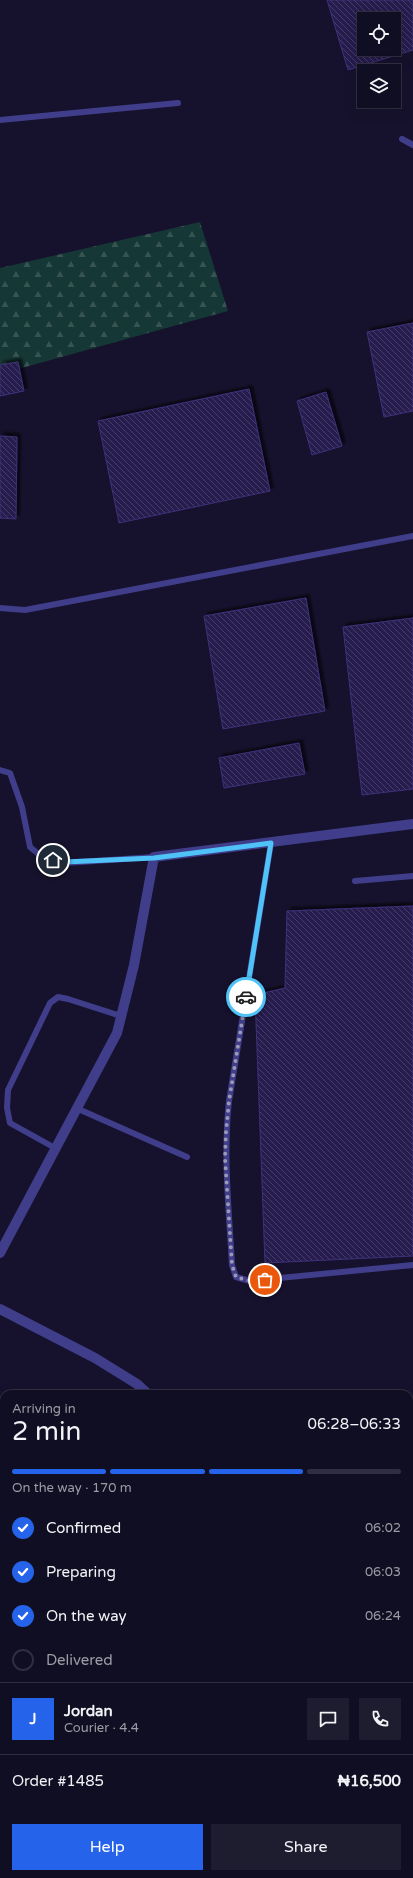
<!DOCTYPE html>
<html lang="en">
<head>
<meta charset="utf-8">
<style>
	body { margin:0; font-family:"Varela Round",sans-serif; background:#1e1c2f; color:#f1f3f6; height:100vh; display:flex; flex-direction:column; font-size:15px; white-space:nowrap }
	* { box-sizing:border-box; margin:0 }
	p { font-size:13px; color:#9c9ca5 }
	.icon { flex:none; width:22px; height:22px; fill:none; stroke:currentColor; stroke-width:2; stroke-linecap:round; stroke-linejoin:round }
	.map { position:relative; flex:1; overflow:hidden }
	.details { position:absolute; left:0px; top:1390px; width:413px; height:488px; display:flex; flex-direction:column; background:#100e22; border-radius:12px 12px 0 0; box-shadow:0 4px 16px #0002,0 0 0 1px #302e40 }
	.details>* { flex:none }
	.buttons { position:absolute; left:357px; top:12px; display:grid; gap:8px }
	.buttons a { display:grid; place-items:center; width:44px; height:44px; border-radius:0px; background:#100e22; box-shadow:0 4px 16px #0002,0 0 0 1px #302e40; font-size:20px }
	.pin { position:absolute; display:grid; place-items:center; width:34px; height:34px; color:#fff; margin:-17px; border:2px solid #fff; border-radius:50%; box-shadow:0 1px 4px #0007 }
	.courier { position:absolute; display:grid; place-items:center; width:40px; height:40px; margin:-20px; border:3px solid #4fc3f7; border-radius:50%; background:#fff; color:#222; box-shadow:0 1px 5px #0007 }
	.summary em { font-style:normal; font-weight:600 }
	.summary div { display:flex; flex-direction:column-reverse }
	.summary { display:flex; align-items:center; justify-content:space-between; height:68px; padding:0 12px }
	h1 { font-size:26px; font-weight:600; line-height:30px }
	.bar { display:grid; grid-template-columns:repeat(4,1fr); gap:6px 4px; align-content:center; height:48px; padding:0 12px }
	.bar i { height:5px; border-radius:3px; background:#302e40 }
	.bar .selected { background:#2563eb }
	.bar p { grid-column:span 4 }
	.line { display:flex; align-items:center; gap:10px; padding:0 12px; border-top:1px solid #302e40 }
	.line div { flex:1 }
	.round { display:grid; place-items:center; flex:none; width:42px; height:42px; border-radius:0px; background:#1e1c2f }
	ol { padding:0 12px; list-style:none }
	li { display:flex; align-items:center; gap:12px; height:44px }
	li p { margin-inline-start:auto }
	li .icon { padding:4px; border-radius:50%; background:#2563eb; color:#fff; stroke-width:4 }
	li:last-child { color:#9c9ca5 }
	li i { width:22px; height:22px; border:2px solid #302e40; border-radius:50% }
	.primary-button { display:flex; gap:8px; margin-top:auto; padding:8px 12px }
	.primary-button a { flex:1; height:46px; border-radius:0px; background:#2563eb; color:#fff; font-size:16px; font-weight:600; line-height:46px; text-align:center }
	.primary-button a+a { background:#1e1c2f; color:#f1f3f6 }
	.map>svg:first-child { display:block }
	.forest { fill:url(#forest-firs) }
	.building { fill:url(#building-back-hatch); stroke:#3e317a; fill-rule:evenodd; filter:url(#shadow) }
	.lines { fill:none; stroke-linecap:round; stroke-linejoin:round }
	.service { stroke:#403e8b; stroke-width:6 }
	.minor { stroke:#403e8b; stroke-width:10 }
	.secondary { stroke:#7877fe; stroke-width:10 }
	.done { stroke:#9b97b6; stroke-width:4; stroke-dasharray:0 7.2 }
	.route { stroke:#4fc3f7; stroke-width:5 }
</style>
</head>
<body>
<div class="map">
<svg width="413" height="1878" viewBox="0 0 413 1878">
	<defs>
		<pattern id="forest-firs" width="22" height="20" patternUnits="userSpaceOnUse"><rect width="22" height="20" fill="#153735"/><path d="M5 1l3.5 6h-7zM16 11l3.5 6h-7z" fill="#375453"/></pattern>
		<pattern id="building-back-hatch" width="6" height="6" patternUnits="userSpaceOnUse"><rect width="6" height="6" fill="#271e4e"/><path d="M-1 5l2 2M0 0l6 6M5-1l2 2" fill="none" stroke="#463e69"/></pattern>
		<filter id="shadow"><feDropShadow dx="3.5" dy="-3.5" stdDeviation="1" flood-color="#0009"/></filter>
	</defs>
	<rect width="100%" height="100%" fill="#16122d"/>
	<path class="forest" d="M200 222 228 311 0 374V268Z"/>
	<path class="building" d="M327 0H413V50L348 70ZM364 19H394V49H364Z
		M413 323V411L384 417 367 332Z
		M18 362 24 391 0 396V365Z
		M249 389 270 491 119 523 98 421Z
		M326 392 342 446 312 455 297 401Z
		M0 436 17 437 16 519 0 518Z
		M306 598 325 711 223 729 204 616Z
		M413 618V789L362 795 343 627Z
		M299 743 305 774 224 788 219 758Z
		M413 906V1256L265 1263 255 995 285 988 287 911Z"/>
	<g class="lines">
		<path class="service" d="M0 120 178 103
			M402 139 413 145
			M0 608 25 610 413 536
			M0 770 10 773 22 807 30 847 42 857 65 863 154 857
			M271 843 229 1101C223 1156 229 1210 232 1265L236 1277 250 1281 413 1265
			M355 881 413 876
			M76 1108 187 1157
			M55 1148 10 1123 7 1108 8 1090 50 1003 58 997 68 999 121 1016
			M402 1878 405 1874"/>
		<path class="minor" d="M0 1253 117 1033 134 965 154 857 413 824
			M0 1309 95 1358 137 1384 148 1394
			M409 1602 413 1593
			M0 1708 4 1704"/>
		<path class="secondary" d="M0 1526 4 1529
			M0 1543 4 1546
			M409 1839 413 1842
			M409 1858 413 1861"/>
	</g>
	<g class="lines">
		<path class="done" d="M246 997 229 1101 226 1132 225 1158 232 1265 236 1277 250 1281 265 1280"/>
		<path class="route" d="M53 860 64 862 154 858 271 843 246 997"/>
	</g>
</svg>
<div class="buttons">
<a><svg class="icon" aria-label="locate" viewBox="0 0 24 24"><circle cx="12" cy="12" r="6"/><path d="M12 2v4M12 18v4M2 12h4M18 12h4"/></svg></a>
<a><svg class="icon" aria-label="layers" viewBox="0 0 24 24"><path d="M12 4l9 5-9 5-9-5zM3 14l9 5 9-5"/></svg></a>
</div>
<div class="pin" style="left:265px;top:1280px;background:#ea580c"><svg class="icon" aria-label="bag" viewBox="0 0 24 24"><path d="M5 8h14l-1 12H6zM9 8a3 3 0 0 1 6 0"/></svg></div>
<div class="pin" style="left:53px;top:860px;background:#1f2937"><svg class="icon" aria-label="home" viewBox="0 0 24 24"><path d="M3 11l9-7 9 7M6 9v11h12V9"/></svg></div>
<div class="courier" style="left:246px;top:997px"><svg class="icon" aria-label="car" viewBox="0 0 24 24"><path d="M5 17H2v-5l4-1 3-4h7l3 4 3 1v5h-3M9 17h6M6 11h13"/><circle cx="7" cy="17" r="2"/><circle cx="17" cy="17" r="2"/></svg></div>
<section class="details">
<div class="summary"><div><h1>2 min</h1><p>Arriving in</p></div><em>06:28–06:33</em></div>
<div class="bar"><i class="selected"></i><i class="selected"></i><i class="selected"></i><i></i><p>On the way · 170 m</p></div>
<ol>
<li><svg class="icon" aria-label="check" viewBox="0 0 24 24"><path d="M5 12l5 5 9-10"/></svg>Confirmed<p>06:02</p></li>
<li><svg class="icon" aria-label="check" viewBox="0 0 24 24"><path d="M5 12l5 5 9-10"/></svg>Preparing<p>06:03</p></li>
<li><svg class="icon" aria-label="check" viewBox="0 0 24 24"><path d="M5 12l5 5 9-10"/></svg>On the way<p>06:24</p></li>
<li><i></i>Delivered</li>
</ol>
<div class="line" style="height:72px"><b class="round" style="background:#2563eb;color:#fff">J</b><div><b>Jordan</b><p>Courier · 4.4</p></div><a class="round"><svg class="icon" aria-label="chat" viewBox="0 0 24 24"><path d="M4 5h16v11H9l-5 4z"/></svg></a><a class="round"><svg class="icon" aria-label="phone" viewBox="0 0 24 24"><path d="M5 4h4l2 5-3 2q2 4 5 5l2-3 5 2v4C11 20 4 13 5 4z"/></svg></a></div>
<div class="line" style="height:52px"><div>Order #1485</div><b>₦16,500</b></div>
<div class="primary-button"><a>Help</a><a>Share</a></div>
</section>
</div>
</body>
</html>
